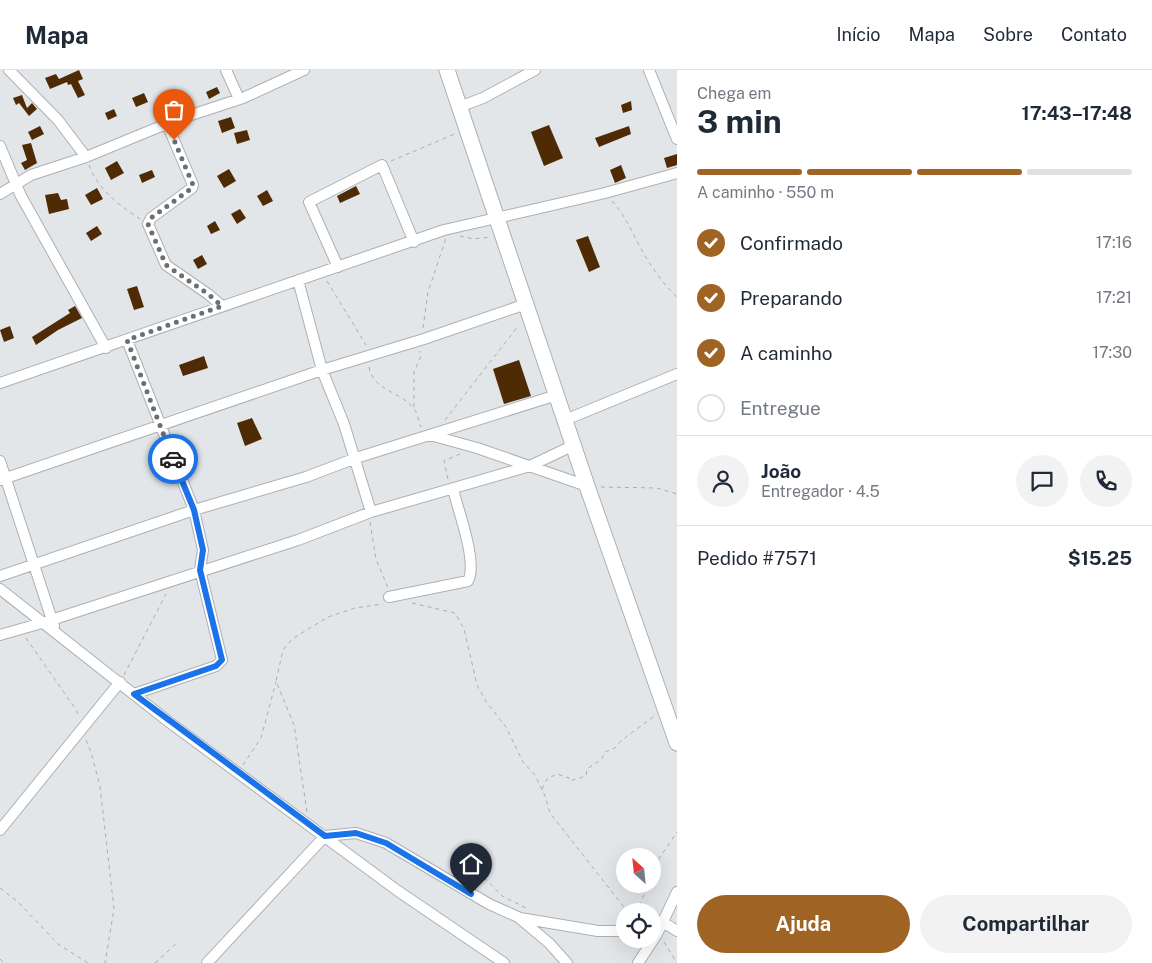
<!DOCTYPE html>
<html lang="pt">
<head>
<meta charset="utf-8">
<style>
	body { margin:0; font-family:"Public Sans",sans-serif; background:#f2f2f3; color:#1f2937; height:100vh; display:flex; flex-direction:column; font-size:19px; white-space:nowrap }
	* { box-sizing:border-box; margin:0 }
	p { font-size:16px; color:#747a83 }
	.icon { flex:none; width:28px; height:28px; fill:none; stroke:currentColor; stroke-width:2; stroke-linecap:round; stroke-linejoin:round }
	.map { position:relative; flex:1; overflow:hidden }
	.side { display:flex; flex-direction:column; background:#fff; width:475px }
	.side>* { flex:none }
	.needle { width:32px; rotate:333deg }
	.controls { position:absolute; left:616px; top:778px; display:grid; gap:10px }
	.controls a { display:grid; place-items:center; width:45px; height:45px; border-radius:50%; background:#fff; box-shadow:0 5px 20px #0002; font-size:25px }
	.pin { position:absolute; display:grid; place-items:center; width:42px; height:42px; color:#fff; margin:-51px -21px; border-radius:50% 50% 50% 0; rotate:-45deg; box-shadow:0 0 5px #0007 }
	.pin .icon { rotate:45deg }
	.courier { position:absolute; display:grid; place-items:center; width:50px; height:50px; margin:-25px; border:4px solid #1a73e8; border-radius:50%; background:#fff; color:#222; box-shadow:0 1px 6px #0007 }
	.headline em { font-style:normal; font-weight:700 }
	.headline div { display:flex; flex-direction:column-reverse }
	.headline { display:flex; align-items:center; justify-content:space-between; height:85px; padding:0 20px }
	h1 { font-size:32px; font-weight:700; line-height:38px }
	.bar { display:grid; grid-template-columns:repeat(4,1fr); gap:8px 5px; align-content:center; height:60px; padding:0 20px }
	.bar i { height:6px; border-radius:4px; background:#e0e1e3 }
	.bar .selected { background:#9f6424 }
	.bar p { grid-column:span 4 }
	.line { display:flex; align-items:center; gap:12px; padding:0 20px; border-top:1px solid #e0e1e3 }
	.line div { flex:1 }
	.round { display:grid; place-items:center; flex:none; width:52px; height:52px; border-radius:26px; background:#f2f2f3 }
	ol { padding:0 20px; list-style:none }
	li { display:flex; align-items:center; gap:15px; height:55px }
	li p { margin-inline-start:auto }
	li .icon { padding:5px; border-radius:50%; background:#9f6424; color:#fff; stroke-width:4 }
	li:last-child { color:#747a83 }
	li i { width:28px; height:28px; border:2px solid #e0e1e3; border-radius:50% }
	.button { display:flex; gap:10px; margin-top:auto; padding:10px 20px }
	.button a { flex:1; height:58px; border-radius:30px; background:#9f6424; color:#fff; font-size:20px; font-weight:700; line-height:58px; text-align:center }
	.button a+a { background:#f2f2f3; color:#1f2937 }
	header { display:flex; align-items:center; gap:30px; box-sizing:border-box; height:70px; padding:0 25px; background:#fff; border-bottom:1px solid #e0e1e3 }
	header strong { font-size:24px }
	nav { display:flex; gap:28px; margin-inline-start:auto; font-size:18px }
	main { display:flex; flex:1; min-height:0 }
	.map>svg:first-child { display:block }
	.building { fill:#4e2b04 }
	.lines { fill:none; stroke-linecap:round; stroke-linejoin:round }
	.minor-casing { stroke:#adb0b3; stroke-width:12 }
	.secondary-casing { stroke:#adb0b3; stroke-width:17 }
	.path { stroke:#abaeb1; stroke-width:1; stroke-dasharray:4 4; stroke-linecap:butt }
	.minor { stroke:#fff; stroke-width:10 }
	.secondary { stroke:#fff; stroke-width:15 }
	.done { stroke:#6c6e70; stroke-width:5; stroke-dasharray:0 9 }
	.route { stroke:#1a73e8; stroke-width:6 }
</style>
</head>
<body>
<header>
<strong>Mapa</strong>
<nav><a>Início</a><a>Mapa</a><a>Sobre</a><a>Contato</a></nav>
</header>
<main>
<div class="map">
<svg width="677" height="893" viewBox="0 0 677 893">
	<rect width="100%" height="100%" fill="#e2e6e9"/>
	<path class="building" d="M79 0 83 9 78 11 85 25 78 28 71 14 68 15 67 12 50 19 45 8 56 4 59 9Z
		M217 17 220 23 209 29 206 22Z
		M144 23 148 32 136 37 132 28Z
		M22 25 27 38 32 33 37 39 29 46 19 33 16 35 13 28Z
		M631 31 632 40 623 43 621 35Z
		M114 39 117 46 108 50 105 43Z
		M231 47 235 58 222 63 218 51Z
		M549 55 563 88 544 96 531 62Z
		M40 56 44 64 32 70 28 62Z
		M629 56 631 64 599 77 595 68Z
		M247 60 250 70 237 74 234 63Z
		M31 73 37 93 25 100 21 93 27 90 22 75Z
		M677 84V95L667 98 664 88Z
		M117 91 124 103 111 110 105 98Z
		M621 95 626 108 615 113 610 100Z
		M229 99 236 111 224 118 217 106Z
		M152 100 155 107 142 113 139 105Z
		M356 116 360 124 340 133 337 126Z
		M97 118 103 129 91 135 85 125Z
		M267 120 273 131 263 136 257 126Z
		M58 123 61 130 67 129 69 139 49 144 45 125Z
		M240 139 246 148 237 154 231 144Z
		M215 151 220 160 211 164 207 156Z
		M97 156 102 164 91 171 86 163Z
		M588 166 600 197 589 202 576 170Z
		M202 185 207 194 198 199 193 190Z
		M137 216 144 237 134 240 127 219Z
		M75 236 82 248 58 260 36 275 32 267 70 243 68 240Z
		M10 256 14 268 4 272 0 260Z
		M204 286 208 298 183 306 179 295Z
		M519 290 531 326 504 334 493 299Z
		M252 348 262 369 245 376 237 353Z"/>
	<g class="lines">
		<defs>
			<path id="minor" d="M9 0 58 50 86 87
				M226 0 239 29
				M649 0 677 69
				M459 37 483 28 535 0
				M167 54 193 115 192 118 151 148 148 154 166 195 208 224 222 236
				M0 76 21 126 106 278
				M0 124 31 105 86 87 176 50 243 28 304 0
				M338 197 309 132 382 95 414 172
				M127 270 194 440 203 480 200 500 222 590 216 596 134 624
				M0 313 444 160 605 123 677 103
				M565 350 677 304
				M430 365 477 378 587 416
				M0 391 54 556
				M0 410 322 300 298 210
				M371 442 344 354 322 300 424 269 526 234
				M0 506 194 440 306 407 356 388 557 325
				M0 519 169 652 398 821 504 893
				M389 527 468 511C478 492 458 441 453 419
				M0 565 42 553 298 470 371 442 530 396 574 375
				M0 760 120 612
				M520 848 598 861H625
				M661 851 677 861
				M207 893 325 766 356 763 386 773 489 834 518 847 549 873 567 893
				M638 893 657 864 677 822"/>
			<path id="secondary" d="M447 0 587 416 677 673"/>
		</defs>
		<use href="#minor" class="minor-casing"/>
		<use href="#secondary" class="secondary-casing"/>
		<path class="path" d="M391 91 457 63
			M89 95C98 120 119 135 140 149
			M612 131C625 145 631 160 640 177 650 195 662 213 677 227
			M460 166 474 169 490 167
			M327 211 366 275
			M423 258 428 222 446 168
			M369 297C373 321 401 321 414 339 418 343 418 351 421 357
			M414 337V302L421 286 420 281
			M445 350 519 255
			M448 409 444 391 460 384
			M601 417 657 418 677 424
			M370 452 376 489 388 518
			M412 533 455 543 464 559 477 615 487 633 506 657 523 692 535 705 545 726 550 743 627 841
			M26 568 77 641 78 647
			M124 605 166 524
			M86 670 91 682 100 716 114 839 105 893
			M243 695 261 668 276 612
			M542 719 547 709 557 704 569 708 570 711 586 706 587 699 602 689 605 682 615 678C619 670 645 654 654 646
			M307 742 294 655 276 611 283 580 292 569 328 547 355 538 383 534
			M457 791 487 810 502 826 528 839
			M652 804 656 793 677 762
			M0 818 17 831 58 874 88 893
			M633 841 640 834 649 814
			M664 872 677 893
			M0 889 4 893
			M155 893 178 872"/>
		<use href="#minor" class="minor"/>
		<use href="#secondary" class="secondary"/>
	</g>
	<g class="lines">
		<path class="done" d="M173 389 127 270 222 236 208 224 166 195 148 154 151 148 192 118 193 115 174 70"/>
		<path class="route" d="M173 389 194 440 203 480 200 500 222 590 216 596 134 624 325 766 356 763 386 773 471 824"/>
	</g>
</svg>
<div class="controls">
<a><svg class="needle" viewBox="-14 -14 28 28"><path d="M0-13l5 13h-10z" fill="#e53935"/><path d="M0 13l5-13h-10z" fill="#747a83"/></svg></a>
<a><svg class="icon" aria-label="locate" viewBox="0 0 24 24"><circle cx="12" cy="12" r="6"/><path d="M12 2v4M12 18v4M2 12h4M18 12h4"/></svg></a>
</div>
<div class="pin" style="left:174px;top:70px;background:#ea580c"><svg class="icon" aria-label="bag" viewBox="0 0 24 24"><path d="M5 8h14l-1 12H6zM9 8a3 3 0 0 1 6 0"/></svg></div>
<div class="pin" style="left:471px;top:824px;background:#1f2937"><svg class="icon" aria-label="home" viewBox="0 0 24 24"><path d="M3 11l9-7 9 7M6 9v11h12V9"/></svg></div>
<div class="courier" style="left:173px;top:389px"><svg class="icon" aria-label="car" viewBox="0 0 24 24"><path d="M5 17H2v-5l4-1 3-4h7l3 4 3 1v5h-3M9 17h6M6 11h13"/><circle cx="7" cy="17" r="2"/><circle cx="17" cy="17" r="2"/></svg></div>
</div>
<section class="side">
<div class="headline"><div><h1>3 min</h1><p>Chega em</p></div><em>17:43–17:48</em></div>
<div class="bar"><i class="selected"></i><i class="selected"></i><i class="selected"></i><i></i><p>A caminho · 550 m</p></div>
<ol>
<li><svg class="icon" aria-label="check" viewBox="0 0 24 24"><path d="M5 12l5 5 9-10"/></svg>Confirmado<p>17:16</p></li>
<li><svg class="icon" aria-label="check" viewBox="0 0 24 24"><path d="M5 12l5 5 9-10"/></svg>Preparando<p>17:21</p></li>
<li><svg class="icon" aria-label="check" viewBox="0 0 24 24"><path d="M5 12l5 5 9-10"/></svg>A caminho<p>17:30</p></li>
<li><i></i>Entregue</li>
</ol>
<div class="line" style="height:90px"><a class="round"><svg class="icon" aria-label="person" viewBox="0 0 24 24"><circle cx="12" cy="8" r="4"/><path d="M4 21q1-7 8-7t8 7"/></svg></a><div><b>João</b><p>Entregador · 4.5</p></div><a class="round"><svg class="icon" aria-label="chat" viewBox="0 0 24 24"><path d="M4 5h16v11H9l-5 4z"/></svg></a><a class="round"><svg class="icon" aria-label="phone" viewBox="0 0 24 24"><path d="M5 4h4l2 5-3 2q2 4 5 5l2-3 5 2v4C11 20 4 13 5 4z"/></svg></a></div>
<div class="line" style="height:65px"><div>Pedido #7571</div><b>$15.25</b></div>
<div class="button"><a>Ajuda</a><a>Compartilhar</a></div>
</section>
</main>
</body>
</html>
